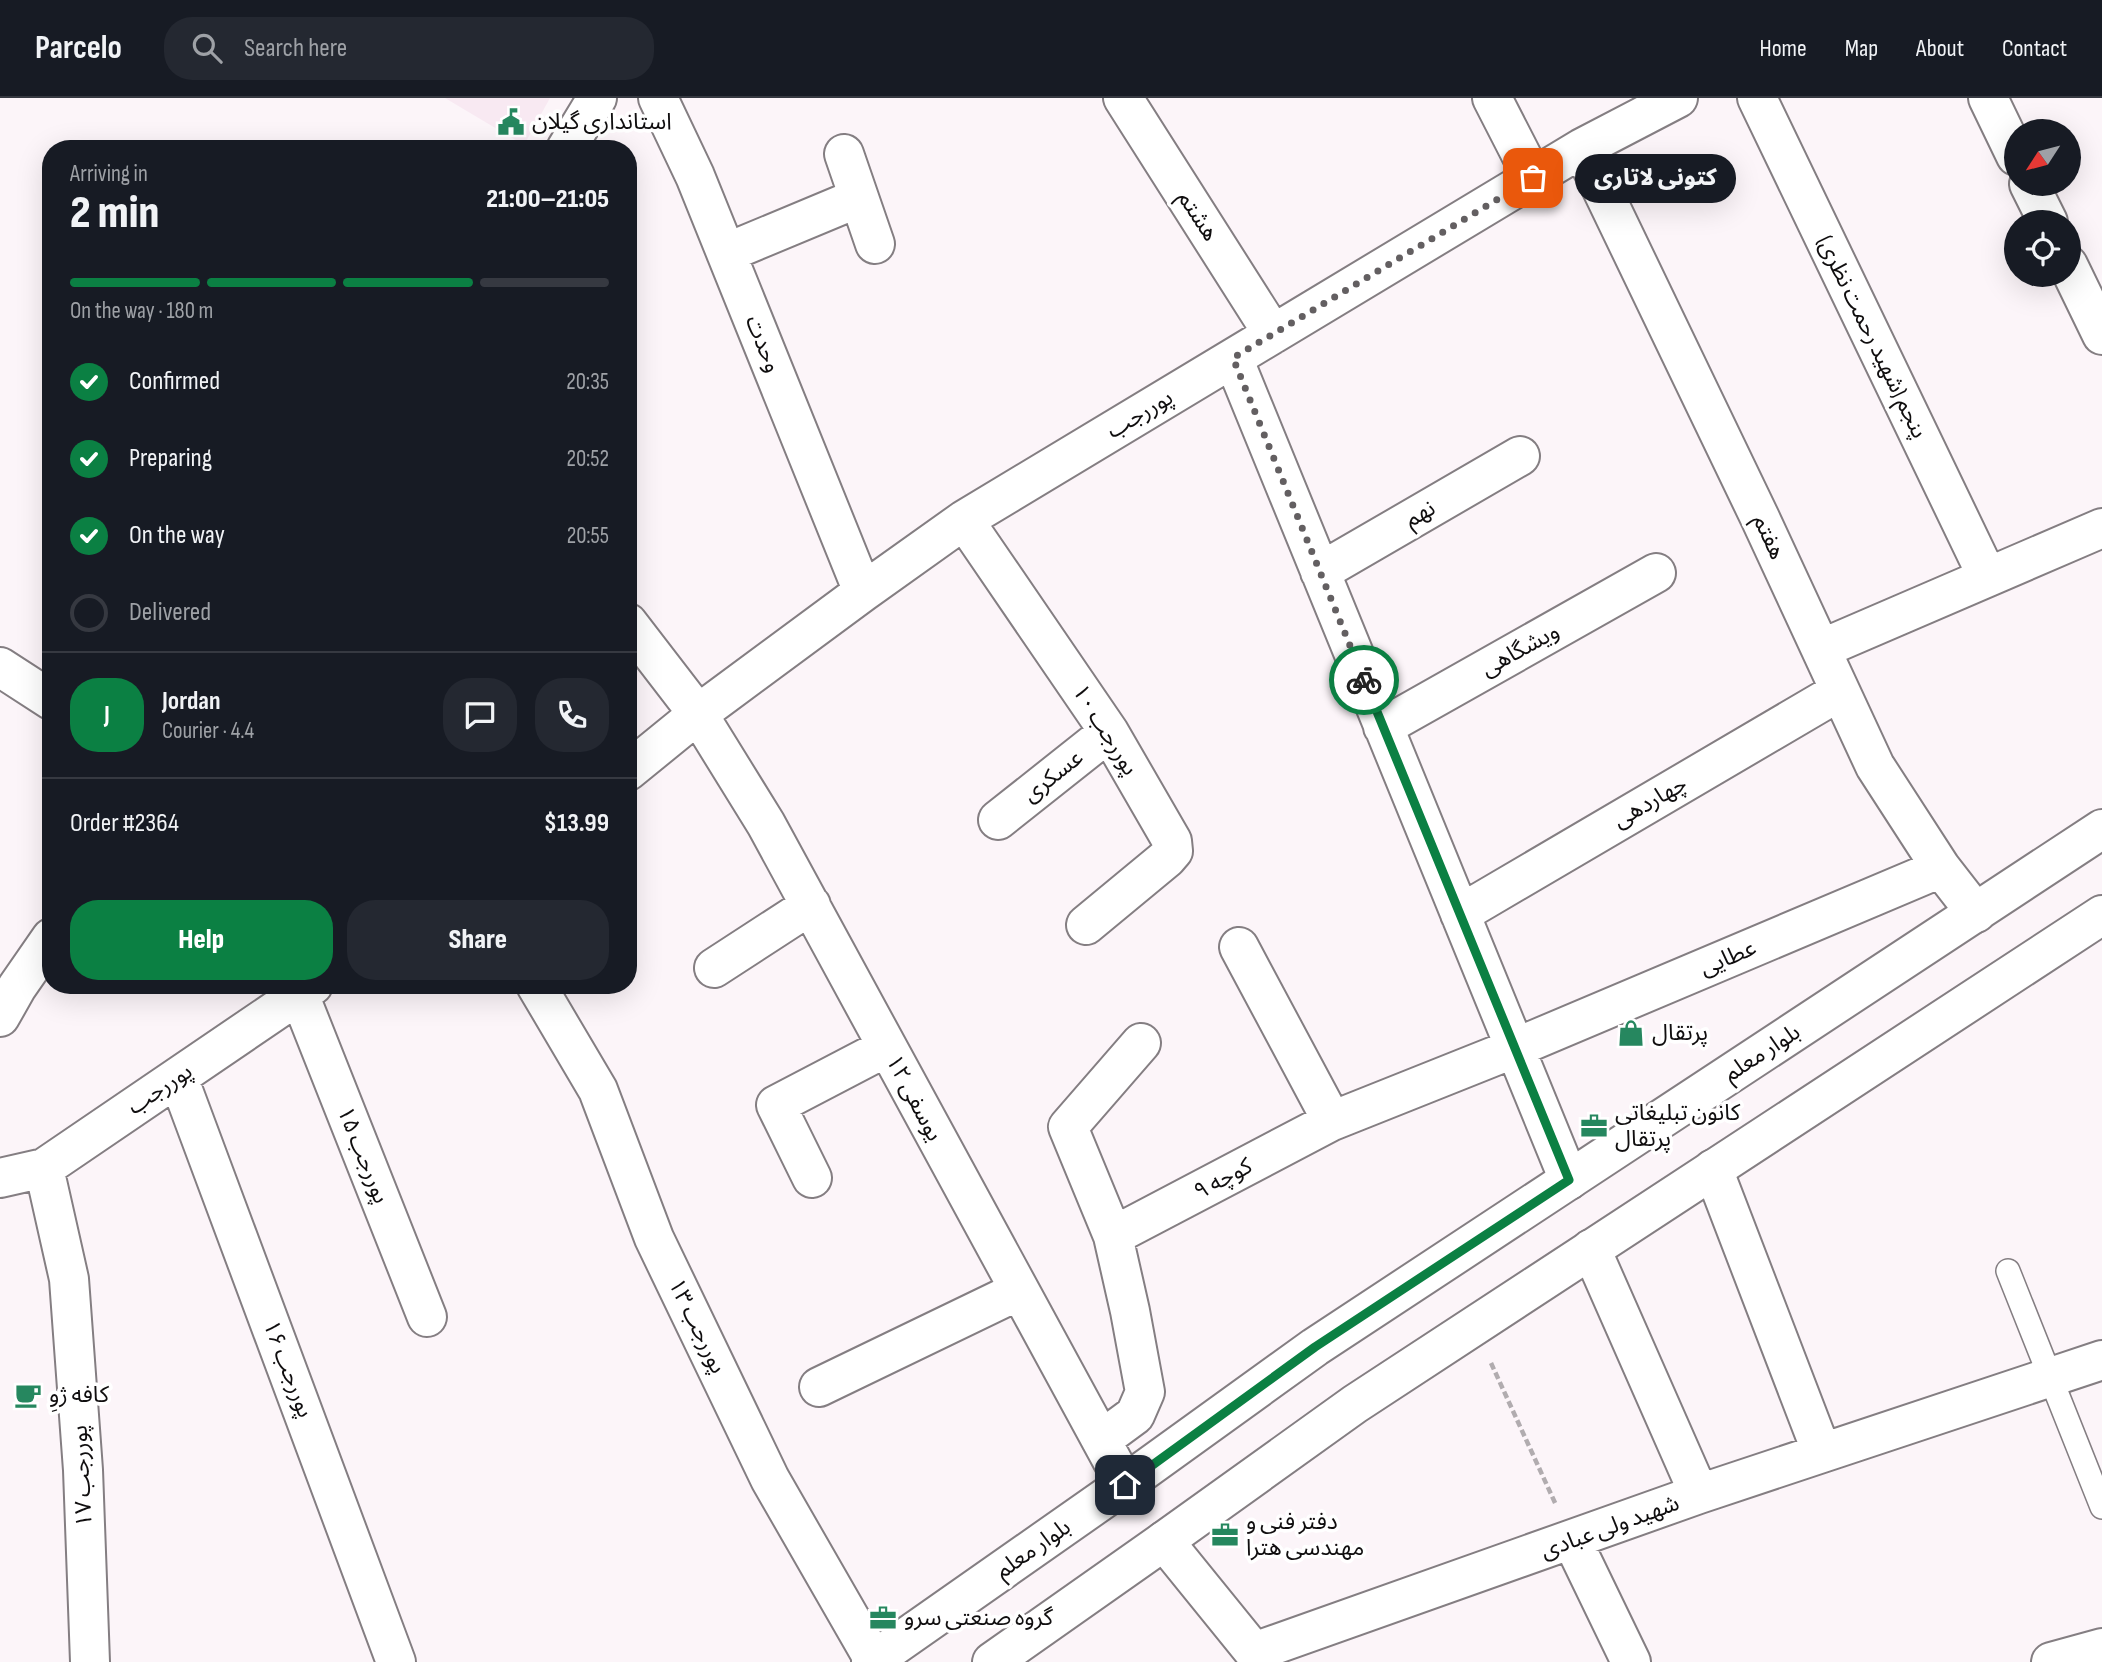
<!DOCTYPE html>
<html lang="en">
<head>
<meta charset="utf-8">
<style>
	body { margin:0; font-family:"Sofia Sans Condensed","Noto Sans Arabic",sans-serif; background:#242831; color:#f1f3f6; height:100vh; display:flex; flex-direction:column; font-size:26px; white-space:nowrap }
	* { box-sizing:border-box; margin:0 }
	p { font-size:23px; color:#9ea1a6 }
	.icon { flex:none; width:38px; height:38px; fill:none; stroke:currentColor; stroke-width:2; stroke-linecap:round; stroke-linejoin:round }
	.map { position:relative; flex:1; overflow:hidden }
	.drawer { position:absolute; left:42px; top:42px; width:595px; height:854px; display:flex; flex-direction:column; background:#171b24; border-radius:28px; box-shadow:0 7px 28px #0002 }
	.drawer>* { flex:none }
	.needle { width:46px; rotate:234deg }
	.controls { position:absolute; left:2004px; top:21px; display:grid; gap:14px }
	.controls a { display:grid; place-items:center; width:77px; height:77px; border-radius:50%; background:#171b24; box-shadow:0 7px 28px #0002; font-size:35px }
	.pin { position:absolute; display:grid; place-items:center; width:60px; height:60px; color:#fff; margin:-30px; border-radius:14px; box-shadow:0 4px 10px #0006 }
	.courier { position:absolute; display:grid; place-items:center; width:70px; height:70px; margin:-35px; border:5px solid #0b8043; border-radius:50%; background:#fff; color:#222; box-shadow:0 2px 9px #0007 }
	.bubble { position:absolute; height:49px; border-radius:24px; background:#171b24; box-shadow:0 7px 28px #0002; font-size:23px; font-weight:800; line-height:49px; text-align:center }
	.overview em { font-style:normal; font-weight:800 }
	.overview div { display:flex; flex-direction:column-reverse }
	.overview { display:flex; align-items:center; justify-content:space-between; height:119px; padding:0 28px }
	h1 { font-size:46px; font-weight:800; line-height:52px }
	.bar { display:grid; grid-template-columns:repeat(4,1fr); gap:10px 7px; align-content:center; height:84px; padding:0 28px }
	.bar i { height:9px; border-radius:5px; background:#363941 }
	.bar .selected { background:#0b8043 }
	.bar p { grid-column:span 4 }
	.line { display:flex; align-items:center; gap:18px; padding:0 28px; border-top:2px solid #363941 }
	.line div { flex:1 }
	.round { display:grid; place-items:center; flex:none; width:74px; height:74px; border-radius:28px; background:#242831 }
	ol { padding:0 28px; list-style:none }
	li { display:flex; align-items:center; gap:21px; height:77px }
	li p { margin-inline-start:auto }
	li .icon { padding:7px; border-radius:50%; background:#0b8043; color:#fff; stroke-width:4 }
	li:last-child { color:#9ea1a6 }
	li i { width:38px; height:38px; border:4px solid #363941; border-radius:50% }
	.cta { display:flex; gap:14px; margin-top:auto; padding:14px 28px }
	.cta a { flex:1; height:80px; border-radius:28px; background:#0b8043; color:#fff; font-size:28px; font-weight:800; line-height:80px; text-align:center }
	.cta a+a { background:#242831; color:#f1f3f6 }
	header { display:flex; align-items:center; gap:42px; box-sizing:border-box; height:98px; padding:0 35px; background:#171b24; border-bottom:2px solid #363941 }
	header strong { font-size:33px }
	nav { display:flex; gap:38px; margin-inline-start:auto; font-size:24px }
	.search { width:490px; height:63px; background:#242831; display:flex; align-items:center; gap:18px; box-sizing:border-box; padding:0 24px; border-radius:28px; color:#9ea1a6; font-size:26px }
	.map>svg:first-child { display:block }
	.built { fill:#f8e9f2 }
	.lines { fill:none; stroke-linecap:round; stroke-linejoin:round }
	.lane-casing { stroke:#847e82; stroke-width:26 }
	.street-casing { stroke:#847e82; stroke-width:42 }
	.secondary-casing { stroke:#847e82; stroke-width:42 }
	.primary-casing { stroke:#847e82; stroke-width:42 }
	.path { stroke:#b1acaf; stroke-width:4.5; stroke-dasharray:7 3.5; stroke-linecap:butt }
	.lane { stroke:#fff; stroke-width:23 }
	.street { stroke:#fff; stroke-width:38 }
	.secondary { stroke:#fff; stroke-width:38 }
	.primary { stroke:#fff; stroke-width:38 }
	.done { stroke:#635f61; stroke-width:7; stroke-dasharray:0 12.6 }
	.route { stroke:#0b8043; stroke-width:9 }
	.labels { text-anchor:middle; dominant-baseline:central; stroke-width:7; stroke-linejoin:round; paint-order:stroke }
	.poi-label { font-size:23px; fill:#100e0f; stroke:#fff; text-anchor:start }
	.street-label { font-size:23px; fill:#100e0f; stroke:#fff }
</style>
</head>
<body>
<header>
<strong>Parcelo</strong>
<div class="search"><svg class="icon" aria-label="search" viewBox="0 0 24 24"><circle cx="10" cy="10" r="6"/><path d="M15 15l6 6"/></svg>Search here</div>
<nav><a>Home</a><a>Map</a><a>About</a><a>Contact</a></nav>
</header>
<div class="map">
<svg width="2102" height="1564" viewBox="0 0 2102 1564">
	<rect width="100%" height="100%" fill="#fcf5f9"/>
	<path class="built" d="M445 0H550L524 47Z"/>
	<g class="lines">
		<defs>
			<path id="lane" d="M2008 1173 2102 1409"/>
			<path id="street" d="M658 0 695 78 863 494
				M1123 0 1273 236
				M1492 0 1533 80
				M1757 0 1987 478
				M1988 0 2016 58
				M1582 50 1760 420 1875 668 1941 770 1976 815
				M844 56 875 146
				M2029 86 2048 124
				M726 155 858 100
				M2068 167 2102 237
				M1233 260 1569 1082
				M964 422 1109 634 1172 743 1173 753 1167 760 1086 827
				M1320 474 1520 358
				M628 525 698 616 766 726 1125 1386
				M1821 551 2102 430
				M0 569 51 602
				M1383 629 1656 475
				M628 673 698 616 863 494 964 422 1582 50 1678 0
				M998 722 1109 634
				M1460 816 1840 593
				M1239 849 1332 1023 1515 950 1941 770
				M714 870 811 807
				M536 887 598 992 654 1140 770 1381 874 1562
				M299 896 427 1219
				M178 979 396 1564
				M44 1070 69 1181 83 1372 90 1564
				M1713 1071 1822 1355
				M0 1080 44 1070 313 887
				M812 1080 776 1007 887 949
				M1113 1138 1332 1023
				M1591 1151 1699 1396
				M819 1289 1018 1193
				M1101 1342 1135 1317 1145 1294 1130 1213 1113 1138 1068 1029 1141 945
				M1572 1442 1631 1564
				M1164 1443 1254 1554 1699 1396 2102 1262
				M2051 1564 2102 1550"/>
			<path id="secondary" d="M566 51 597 0
				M0 919 17 889 51 840"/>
			<path id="primary" d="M871 1564 1125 1386 1315 1249 2102 731
				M992 1564 1164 1443 1355 1306 2102 817"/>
		</defs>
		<use href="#lane" class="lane-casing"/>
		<use href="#street" class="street-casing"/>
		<use href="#secondary" class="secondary-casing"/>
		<use href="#primary" class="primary-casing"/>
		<path class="path" d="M1491 1265 1556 1407"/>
		<use href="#lane" class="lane"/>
		<use href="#street" class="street"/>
		<use href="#secondary" class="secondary"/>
		<use href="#primary" class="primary"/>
	</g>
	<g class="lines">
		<path class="done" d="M1364 582 1233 260 1533 80"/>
		<path class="route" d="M1125 1387 1315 1249 1569 1082 1364 582"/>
	</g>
	<defs>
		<symbol id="civic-bare" viewBox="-9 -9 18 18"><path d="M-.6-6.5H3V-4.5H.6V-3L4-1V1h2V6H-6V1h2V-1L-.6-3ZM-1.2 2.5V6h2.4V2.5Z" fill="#26875f" stroke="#fff" stroke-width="2.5" paint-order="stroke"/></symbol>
		<symbol id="shop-bare" viewBox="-9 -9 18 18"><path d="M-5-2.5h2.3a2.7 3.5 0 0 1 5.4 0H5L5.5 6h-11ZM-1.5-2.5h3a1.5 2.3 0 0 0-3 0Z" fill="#26875f" stroke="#fff" stroke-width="2.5" paint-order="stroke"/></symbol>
		<symbol id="office-bare" viewBox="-9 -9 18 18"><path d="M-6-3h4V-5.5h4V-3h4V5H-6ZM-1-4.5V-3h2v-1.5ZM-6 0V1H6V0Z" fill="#26875f" stroke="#fff" stroke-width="2.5" paint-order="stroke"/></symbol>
		<symbol id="cafe-bare" viewBox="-9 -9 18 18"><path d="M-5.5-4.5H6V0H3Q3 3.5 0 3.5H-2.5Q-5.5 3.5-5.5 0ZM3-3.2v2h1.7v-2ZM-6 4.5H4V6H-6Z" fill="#26875f" stroke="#fff" stroke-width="2.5" paint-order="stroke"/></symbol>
	</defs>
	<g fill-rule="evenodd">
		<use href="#civic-bare" x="492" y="5" width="38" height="38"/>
		<use href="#shop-bare" x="1612" y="916" width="38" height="38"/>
		<use href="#office-bare" x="1575" y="1009" width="38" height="38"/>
		<use href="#cafe-bare" x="9" y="1278" width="38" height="38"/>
		<use href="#office-bare" x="1206" y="1418" width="38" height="38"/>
		<use href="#office-bare" x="864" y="1501" width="38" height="38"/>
	</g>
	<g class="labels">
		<g class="poi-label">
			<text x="532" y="24">استانداری گیلان</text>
			<text x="1652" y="935">پرتقال</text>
			<text x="1615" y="1015">کانون تبلیغاتی<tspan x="1615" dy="26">پرتقال</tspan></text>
			<text x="49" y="1297">کافه ژوِ</text>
			<text x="1246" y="1424">دفتر فنی و<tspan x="1246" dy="26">مهندسی هترا</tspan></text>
			<text x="904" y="1520">گروه صنعتی سرو</text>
		</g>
		<g class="street-label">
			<text transform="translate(1198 118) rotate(57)">هشتم</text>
			<text transform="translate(1872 239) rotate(64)">پنجم (شهید رحمت نظری)</text>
			<text transform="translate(763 246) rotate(68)">وحدت</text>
			<text transform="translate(1140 316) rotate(-31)">پوررجب</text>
			<text transform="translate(1420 416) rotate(-30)">نهم</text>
			<text transform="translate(1769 439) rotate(65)">هفتم</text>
			<text transform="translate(1520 552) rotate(-29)">ویشگاهی</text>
			<text transform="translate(1105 632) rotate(58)">پوررجب ۱۰</text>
			<text transform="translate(1053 678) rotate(-38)">عسکری</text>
			<text transform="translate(1650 704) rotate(-30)">چهاردهی</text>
			<text transform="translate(1728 860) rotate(-23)">عطایی</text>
			<text transform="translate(1762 955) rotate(-33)">بلوار معلم</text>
			<text transform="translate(160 991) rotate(-34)">پوررجب</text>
			<text transform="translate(914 1000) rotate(62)">یوسفی ۱۲</text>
			<text transform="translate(363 1057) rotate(68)">پوررجب ۱۵</text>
			<text transform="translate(1223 1081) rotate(-28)">کوچه ۹</text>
			<text transform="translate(697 1228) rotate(64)">پوررجب ۱۳</text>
			<text transform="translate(288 1271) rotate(69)">پوررجب ۱۶</text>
			<text transform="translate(82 1378) rotate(-93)">پوررجب ۱۷</text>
			<text transform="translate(1610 1429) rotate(-20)">شهید ولی عبادی</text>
			<text transform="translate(1033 1451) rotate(-35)">بلوار معلم</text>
		</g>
	</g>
</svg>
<div class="controls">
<a><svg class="needle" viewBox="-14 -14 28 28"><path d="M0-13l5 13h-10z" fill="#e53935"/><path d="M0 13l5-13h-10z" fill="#9ea1a6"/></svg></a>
<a><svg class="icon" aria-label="locate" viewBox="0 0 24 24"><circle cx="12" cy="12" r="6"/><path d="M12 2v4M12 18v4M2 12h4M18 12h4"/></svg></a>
</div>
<div class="pin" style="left:1533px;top:80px;background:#ea580c"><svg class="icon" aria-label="bag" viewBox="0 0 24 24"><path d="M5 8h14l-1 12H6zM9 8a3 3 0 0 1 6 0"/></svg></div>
<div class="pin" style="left:1125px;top:1387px;background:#1f2937"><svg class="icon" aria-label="home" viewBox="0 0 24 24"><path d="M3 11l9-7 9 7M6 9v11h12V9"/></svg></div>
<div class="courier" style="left:1364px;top:582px"><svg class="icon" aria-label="bike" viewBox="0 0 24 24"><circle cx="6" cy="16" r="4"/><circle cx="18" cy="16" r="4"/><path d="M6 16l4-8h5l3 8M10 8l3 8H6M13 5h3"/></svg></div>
<div class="bubble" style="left:1575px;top:56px;width:161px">کتونی لاتاری</div>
<section class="drawer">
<div class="overview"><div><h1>2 min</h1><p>Arriving in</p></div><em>21:00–21:05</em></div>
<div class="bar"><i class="selected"></i><i class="selected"></i><i class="selected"></i><i></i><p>On the way · 180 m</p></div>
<ol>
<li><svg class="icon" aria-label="check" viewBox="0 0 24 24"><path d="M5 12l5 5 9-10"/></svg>Confirmed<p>20:35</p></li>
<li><svg class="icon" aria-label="check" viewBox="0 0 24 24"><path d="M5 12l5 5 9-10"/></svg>Preparing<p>20:52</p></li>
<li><svg class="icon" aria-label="check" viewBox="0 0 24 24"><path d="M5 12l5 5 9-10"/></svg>On the way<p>20:55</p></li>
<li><i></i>Delivered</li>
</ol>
<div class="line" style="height:126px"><b class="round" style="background:#0b8043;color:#fff">J</b><div><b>Jordan</b><p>Courier · 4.4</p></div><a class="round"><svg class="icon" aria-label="chat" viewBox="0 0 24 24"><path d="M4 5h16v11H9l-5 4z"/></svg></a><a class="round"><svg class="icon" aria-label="phone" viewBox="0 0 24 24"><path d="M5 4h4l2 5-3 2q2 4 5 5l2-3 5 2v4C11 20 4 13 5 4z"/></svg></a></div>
<div class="line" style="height:91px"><div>Order #2364</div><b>$13.99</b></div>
<div class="cta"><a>Help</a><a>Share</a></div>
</section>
</div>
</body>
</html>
